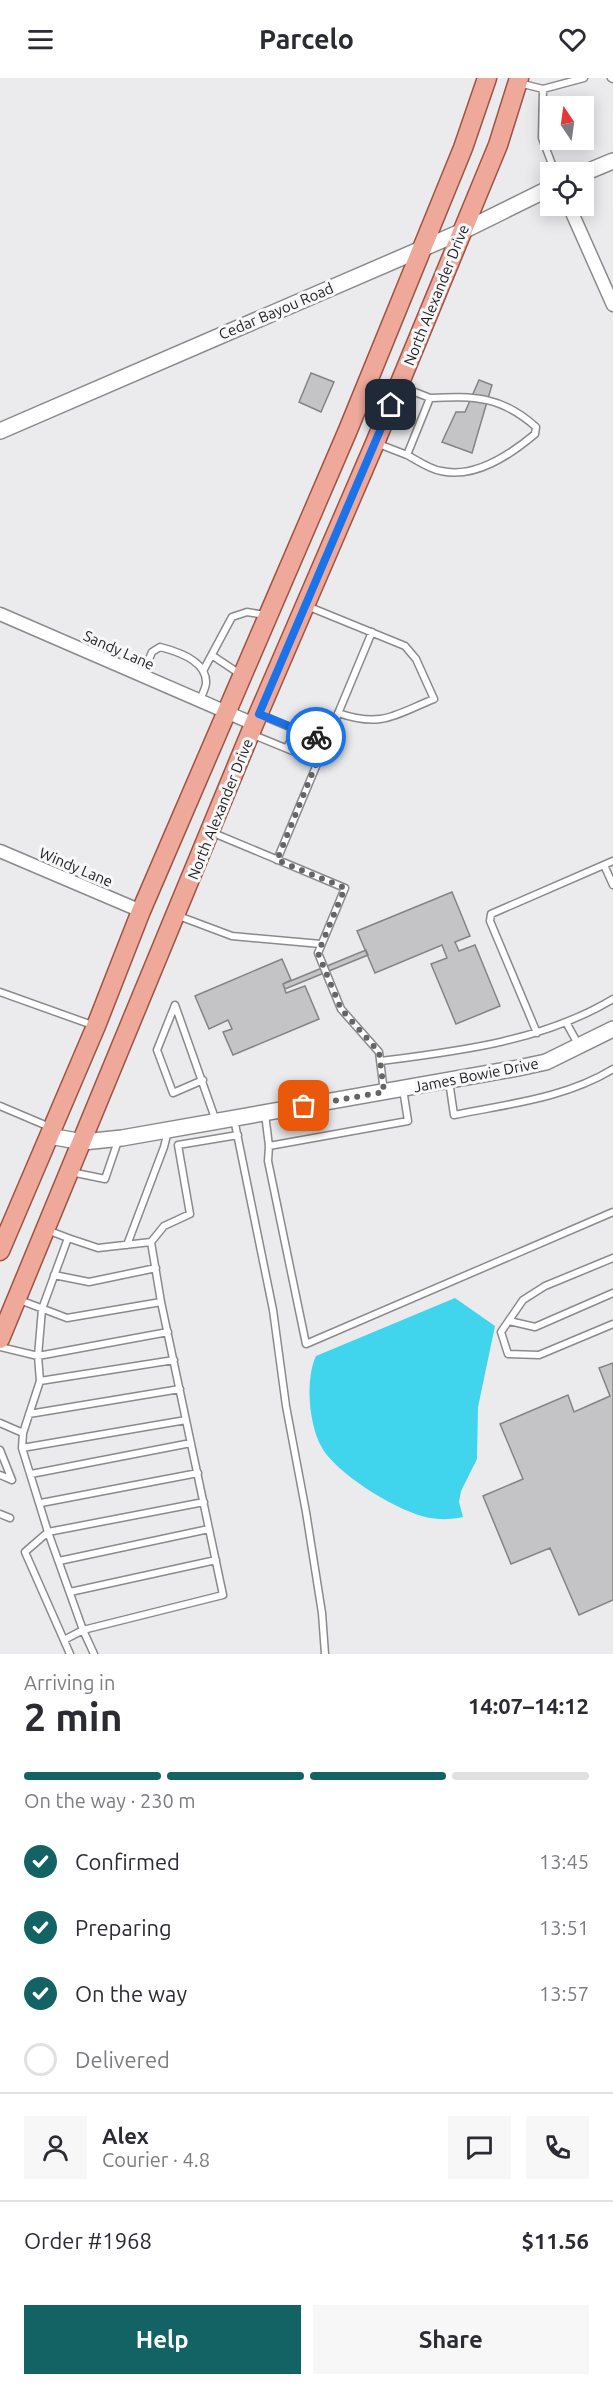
<!DOCTYPE html>
<html lang="en">
<head>
<meta charset="utf-8">
<style>
	body { margin:0; font-family:Ubuntu,sans-serif; background:#f7f7f7; color:#2b2b33; height:100vh; display:flex; flex-direction:column; font-size:22px; white-space:nowrap }
	* { box-sizing:border-box; margin:0 }
	p { font-size:20px; color:#7c7c81 }
	.icon { flex:none; width:33px; height:33px; fill:none; stroke:currentColor; stroke-width:2; stroke-linecap:round; stroke-linejoin:round }
	.map { position:relative; height:1576px; overflow:hidden }
	.details { display:flex; flex-direction:column; background:#fff; flex:1 }
	.details>* { flex:none }
	.needle { width:39px; rotate:347deg }
	.buttons { position:absolute; left:540px; top:18px; display:grid; gap:12px }
	.buttons a { display:grid; place-items:center; width:54px; height:54px; border-radius:0px; background:#fff; box-shadow:0 3px 15px #0003; font-size:30px }
	.pin { position:absolute; display:grid; place-items:center; width:51px; height:51px; color:#fff; margin:-26px; border-radius:12px; box-shadow:0 3px 9px #0006 }
	.courier { position:absolute; display:grid; place-items:center; width:60px; height:60px; margin:-30px; border:4px solid #1a73e8; border-radius:50%; background:#fff; color:#222; box-shadow:0 2px 8px #0007 }
	.head em { font-style:normal; font-weight:700 }
	.head div { display:flex; flex-direction:column-reverse }
	.head { display:flex; align-items:center; justify-content:space-between; height:102px; padding:0 24px }
	h1 { font-size:39px; font-weight:700; line-height:45px }
	.bar { display:grid; grid-template-columns:repeat(4,1fr); gap:9px 6px; align-content:center; height:72px; padding:0 24px }
	.bar i { height:8px; border-radius:4px; background:#e1e1e2 }
	.bar .active { background:#136364 }
	.bar p { grid-column:span 4 }
	.line { display:flex; align-items:center; gap:15px; padding:0 24px; border-top:2px solid #e1e1e2 }
	.line div { flex:1 }
	.round { display:grid; place-items:center; flex:none; width:63px; height:63px; border-radius:0px; background:#f7f7f7 }
	ol { padding:0 24px; list-style:none }
	li { display:flex; align-items:center; gap:18px; height:66px }
	li p { margin-inline-start:auto }
	li .icon { padding:6px; border-radius:50%; background:#136364; color:#fff; stroke-width:4 }
	li:last-child { color:#7c7c81 }
	li i { width:33px; height:33px; border:3px solid #e1e1e2; border-radius:50% }
	.button { display:flex; gap:12px; margin-top:auto; padding:12px 24px }
	.button a { flex:1; height:69px; border-radius:0px; background:#136364; color:#fff; font-size:24px; font-weight:700; line-height:69px; text-align:center }
	.button a+a { background:#f7f7f7; color:#2b2b33 }
	header { display:flex; justify-content:space-between; align-items:center; height:78px; padding:0 24px; background:#fff; font-size:27px; font-weight:700 }
	.map>svg:first-child { display:block }
	.water { fill:#40d5ec }
	.building { fill:#c4c4c6; stroke:#848486; stroke-width:1.5 }
	.lines { fill:none; stroke-linecap:round; stroke-linejoin:round }
	.service-casing { stroke:#8a8a8c; stroke-width:9 }
	.minor-casing { stroke:#8a8a8c; stroke-width:15 }
	.tertiary-casing { stroke:#8a8a8c; stroke-width:18 }
	.primary-casing { stroke:#9e5344; stroke-width:21 }
	.service { stroke:#fff; stroke-width:6 }
	.minor { stroke:#fff; stroke-width:12 }
	.tertiary { stroke:#fff; stroke-width:15 }
	.primary { stroke:#efa99b; stroke-width:18 }
	.done { stroke:#656566; stroke-width:6; stroke-dasharray:0 10.8 }
	.route { stroke:#1a73e8; stroke-width:8 }
	.labels { text-anchor:middle; dominant-baseline:central; stroke-width:6; stroke-linejoin:round; paint-order:stroke }
	.street-label { font-size:15px; fill:#1d1d1e; stroke:#f8f8fa }
</style>
</head>
<body>
<header><svg class="icon" aria-label="menu" viewBox="0 0 24 24"><path d="M4 6h16M4 12h16M4 18h16"/></svg>Parcelo<svg class="icon" aria-label="heart" viewBox="0 0 24 24"><path d="M12 20l-8-8c-3-5 5-10 8-4 3-6 11-1 8 4z"/></svg></header>
<div class="map">
<svg width="613" height="1576" viewBox="0 0 613 1576">
	<rect width="100%" height="100%" fill="#ebebed"/>
	<path class="water" d="M455 1220 495 1248 478 1329 477 1381 461 1413 459 1424 463 1439C450 1442 435 1442 422 1438 393 1430 335 1395 321 1368 309 1346 305 1301 316 1278Z"/>
	<path class="building" d="M311 295 334 304 321 334 299 324Z
		M479 302 492 307 472 375 442 364 456 334H465Z
		M452 814 470 858 455 864 459 873 475 867 500 928 456 946 431 886 447 880 442 867 375 895 357 853Z
		M366 872 368 877 285 911 283 906Z
		M282 881 291 902 283 906 286 915 305 908 319 941 233 977 223 954 232 951 228 942 209 951 195 918Z
		M613 1285V1522L579 1537 550 1470 511 1486 483 1418 523 1401 500 1346 568 1317 574 1334 610 1318 599 1290Z"/>
	<g class="lines">
		<defs>
			<path id="service" d="M611 0 613 1
				M519 5 543 11 542 60 555 94
				M543 11 584 0
				M376 365 407 377 430 320 402 309
				M407 377C417 382 429 391 441 393 475 401 510 377 535 356L536 349C501 318 475 318 430 320
				M307 528 405 568 416 581 434 621C394 637 382 650 338 635
				M213 578 240 596
				M203 593 232 539 247 534 265 537
				M142 598 152 574 160 569C176 573 207 582 206 605 206 610 201 618 200 623
				M259 636 325 664
				M251 656 317 683
				M287 670 296 651
				M211 754 345 810 318 875 341 931 379 974 384 1014
				M277 782 372 554
				M604 787 613 807
				M176 837 232 858 321 866
				M0 914 95 948
				M567 946 578 966
				M537 955 490 843 491 836 613 783
				M381 983C460 973 543 963 613 921
				M203 1002 173 1015 157 972 175 927 216 1043
				M449 1003 454 1037C508 1026 566 1020 613 991
				M0 1028 52 1050
				M265 1036 269 1068 408 1043 403 1011
				M234 1041 273 1232 286 1328 306 1434 322 1535 325 1576
				M269 1068 268 1083 306 1266 613 1134
				M71 1094 105 1101 119 1060
				M47 1152 68 1160
				M127 1167 164 1069 168 1053
				M613 1180 545 1208 523 1222 501 1254 508 1276 539 1277 613 1246
				M54 1197 89 1204 156 1190
				M17 1221 67 1240 161 1224
				M509 1243 535 1249 613 1215
				M0 1269 38 1278 168 1254
				M40 1303 174 1282
				M29 1336 180 1311
				M0 1345 23 1355 22 1370 48 1454 25 1474 70 1576
				M23 1355 40 1303 38 1278 42 1231 68 1160 98 1170 151 1164 164 1148 190 1136 178 1067 238 1057
				M22 1370 186 1342
				M0 1372 12 1402 0 1397
				M31 1396 191 1365
				M41 1425 198 1395
				M0 1436 10 1440
				M59 1483 209 1451
				M70 1514 216 1482
				M64 1562 83 1552 48 1454 204 1424
				M94 1576 83 1552 223 1517 161 1224 151 1164"/>
			<path id="minor" d="M569 128 613 227
				M0 536 254 646
				M0 773 141 833"/>
			<path id="tertiary" d="M584 95 613 83
				M0 353 463 153 550 110
				M49 1058 83 1064 122 1060 518 990 546 984 613 951"/>
			<path id="primary" d="M0 1173 96 948 141 833 348 352 463 70 487 0
				M0 1261 254 646 375 365 498 67 519 0"/>
		</defs>
		<use href="#service" class="service-casing"/>
		<use href="#minor" class="minor-casing"/>
		<use href="#tertiary" class="tertiary-casing"/>
		<use href="#primary" class="primary-casing"/>
		<use href="#service" class="service"/>
		<use href="#minor" class="minor"/>
		<use href="#tertiary" class="tertiary"/>
		<use href="#primary" class="primary"/>
	</g>
	<g class="lines">
		<path class="done" d="M304 1028 384 1014 379 974 341 931 318 875 345 810 277 782 325 664 316 659"/>
		<path class="route" d="M316 659 259 636 391 327"/>
	</g>
	<g class="labels">
		<g class="street-label">
			<text transform="translate(436 217) rotate(-68)">North Alexander Drive</text>
			<text transform="translate(276 233) rotate(-23)">Cedar Bayou Road</text>
			<text transform="translate(119 572) rotate(24)">Sandy Lane</text>
			<text transform="translate(220 731) rotate(-68)">North Alexander Drive</text>
			<text transform="translate(76 789) rotate(23)">Windy Lane</text>
			<text transform="translate(476 997) rotate(-11)">James Bowie Drive</text>
		</g>
	</g>
</svg>
<div class="buttons">
<a><svg class="needle" viewBox="-14 -14 28 28"><path d="M0-13l5 13h-10z" fill="#e53935"/><path d="M0 13l5-13h-10z" fill="#7c7c81"/></svg></a>
<a><svg class="icon" aria-label="locate" viewBox="0 0 24 24"><circle cx="12" cy="12" r="6"/><path d="M12 2v4M12 18v4M2 12h4M18 12h4"/></svg></a>
</div>
<div class="pin" style="left:304px;top:1028px;background:#ea580c"><svg class="icon" aria-label="bag" viewBox="0 0 24 24"><path d="M5 8h14l-1 12H6zM9 8a3 3 0 0 1 6 0"/></svg></div>
<div class="pin" style="left:391px;top:327px;background:#1f2937"><svg class="icon" aria-label="home" viewBox="0 0 24 24"><path d="M3 11l9-7 9 7M6 9v11h12V9"/></svg></div>
<div class="courier" style="left:316px;top:659px"><svg class="icon" aria-label="bike" viewBox="0 0 24 24"><circle cx="6" cy="16" r="4"/><circle cx="18" cy="16" r="4"/><path d="M6 16l4-8h5l3 8M10 8l3 8H6M13 5h3"/></svg></div>
</div>
<section class="details">
<div class="head"><div><h1>2 min</h1><p>Arriving in</p></div><em>14:07–14:12</em></div>
<div class="bar"><i class="active"></i><i class="active"></i><i class="active"></i><i></i><p>On the way · 230 m</p></div>
<ol>
<li><svg class="icon" aria-label="check" viewBox="0 0 24 24"><path d="M5 12l5 5 9-10"/></svg>Confirmed<p>13:45</p></li>
<li><svg class="icon" aria-label="check" viewBox="0 0 24 24"><path d="M5 12l5 5 9-10"/></svg>Preparing<p>13:51</p></li>
<li><svg class="icon" aria-label="check" viewBox="0 0 24 24"><path d="M5 12l5 5 9-10"/></svg>On the way<p>13:57</p></li>
<li><i></i>Delivered</li>
</ol>
<div class="line" style="height:108px"><a class="round"><svg class="icon" aria-label="person" viewBox="0 0 24 24"><circle cx="12" cy="8" r="4"/><path d="M4 21q1-7 8-7t8 7"/></svg></a><div><b>Alex</b><p>Courier · 4.8</p></div><a class="round"><svg class="icon" aria-label="chat" viewBox="0 0 24 24"><path d="M4 5h16v11H9l-5 4z"/></svg></a><a class="round"><svg class="icon" aria-label="phone" viewBox="0 0 24 24"><path d="M5 4h4l2 5-3 2q2 4 5 5l2-3 5 2v4C11 20 4 13 5 4z"/></svg></a></div>
<div class="line" style="height:78px"><div>Order #1968</div><b>$11.56</b></div>
<div class="button"><a>Help</a><a>Share</a></div>
</section>
</body>
</html>
